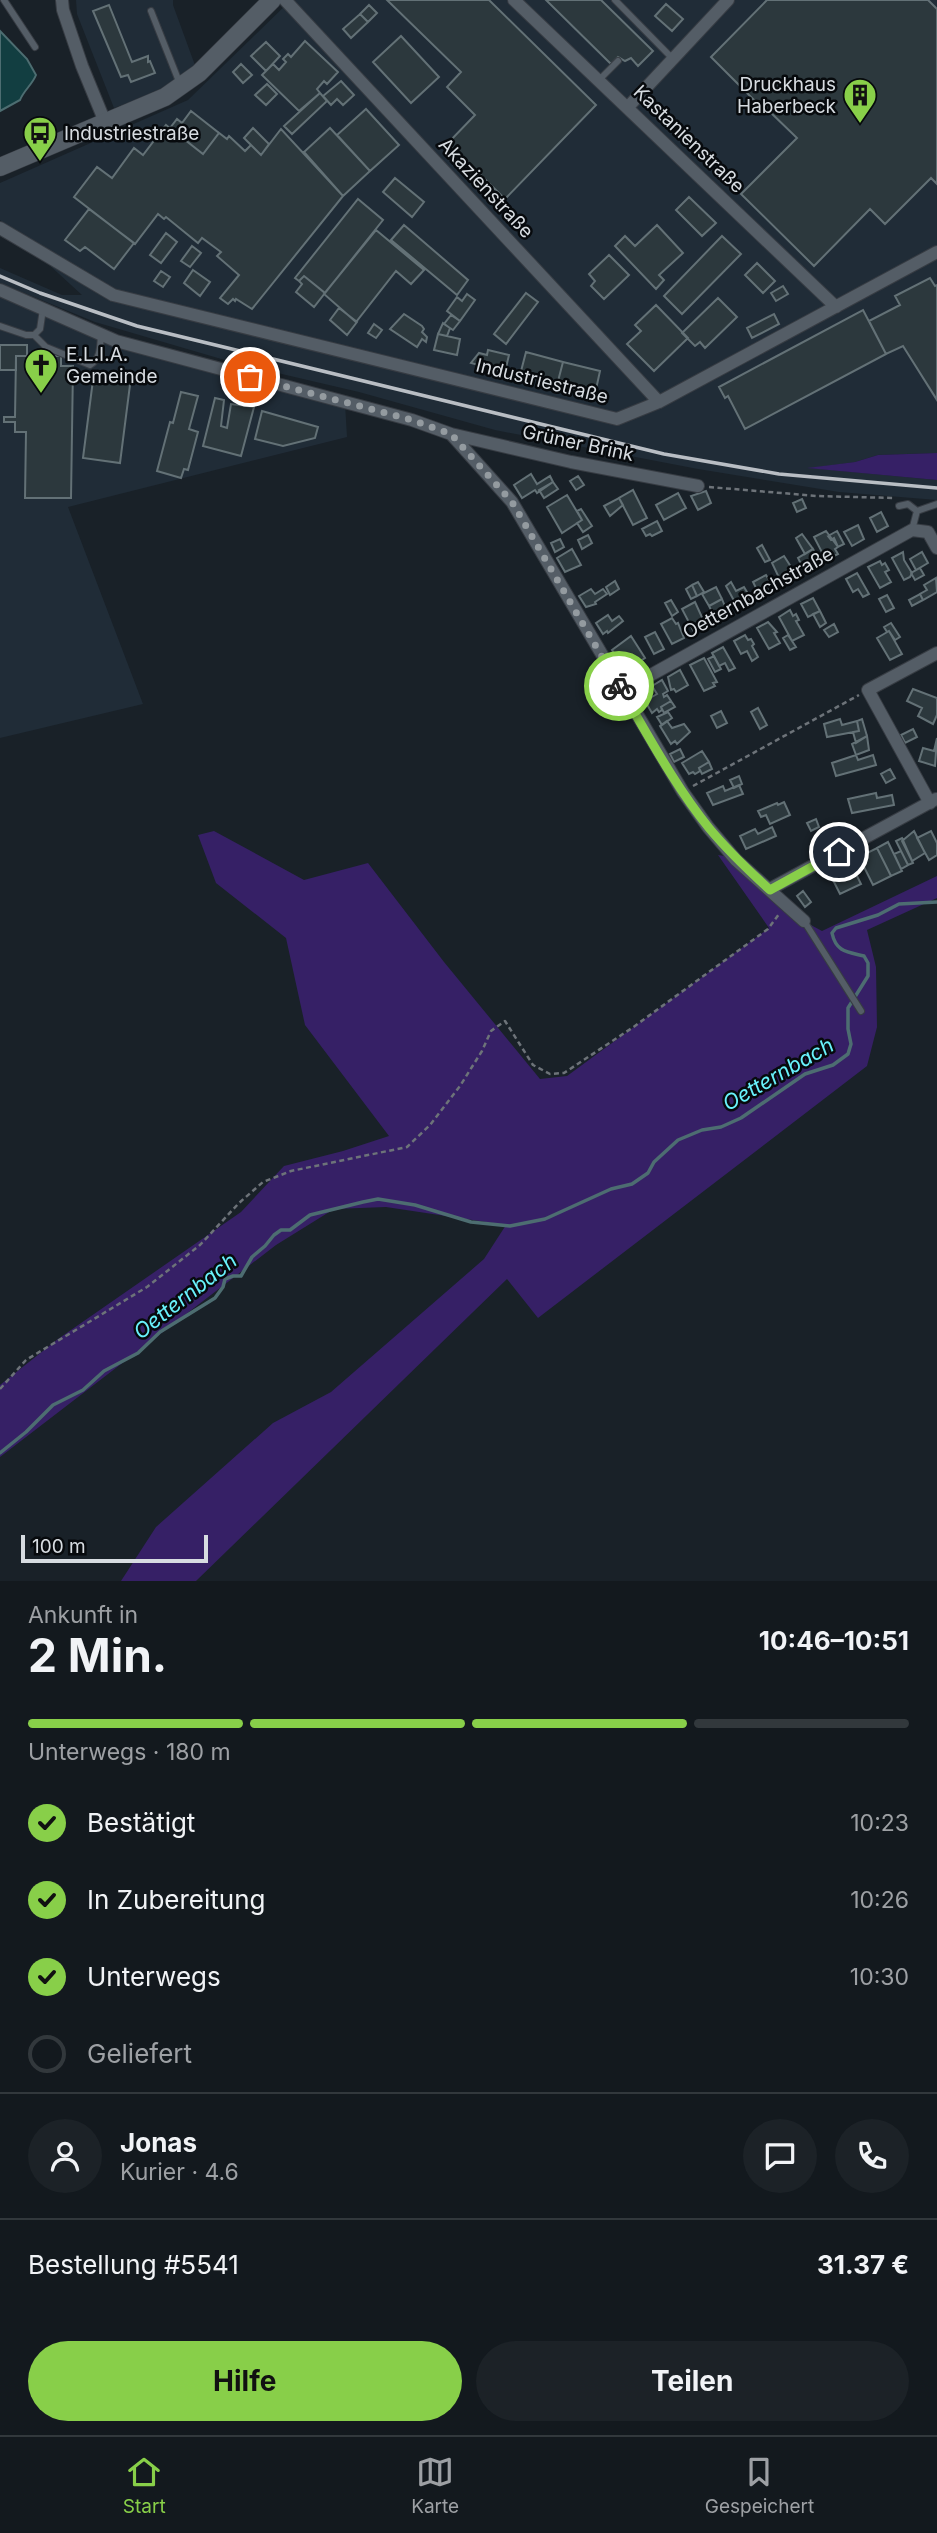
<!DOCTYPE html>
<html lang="de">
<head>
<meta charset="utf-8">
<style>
	body { margin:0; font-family:Inter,sans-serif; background:#1c2227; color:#f1f3f6; height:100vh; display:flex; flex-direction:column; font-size:26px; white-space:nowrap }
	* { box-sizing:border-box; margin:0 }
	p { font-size:23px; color:#9da0a4 }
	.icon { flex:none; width:38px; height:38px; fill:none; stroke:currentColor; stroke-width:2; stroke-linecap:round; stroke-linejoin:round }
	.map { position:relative; height:1581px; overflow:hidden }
	.sheet { display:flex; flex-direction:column; background:#13191e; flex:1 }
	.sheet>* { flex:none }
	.scale { position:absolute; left:21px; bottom:18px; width:187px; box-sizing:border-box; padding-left:7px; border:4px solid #d7dce1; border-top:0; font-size:19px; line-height:24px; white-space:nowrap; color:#d7dce1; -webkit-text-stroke:5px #070a0d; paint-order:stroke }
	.pin { position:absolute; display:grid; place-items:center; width:60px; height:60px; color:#fff; margin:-30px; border:4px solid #fff; border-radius:50%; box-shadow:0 2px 7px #0007 }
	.courier { position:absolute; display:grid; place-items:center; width:70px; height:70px; margin:-35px; border:5px solid #88cf49; border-radius:50%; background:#fff; color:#222; box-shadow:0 2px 9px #0007 }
	.summary em { font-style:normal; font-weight:700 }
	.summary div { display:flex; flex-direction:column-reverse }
	.summary { display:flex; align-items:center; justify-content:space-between; height:119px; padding:0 28px }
	h1 { font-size:46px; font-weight:700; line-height:52px }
	.bar { display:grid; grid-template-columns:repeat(4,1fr); gap:10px 7px; align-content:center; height:84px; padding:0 28px }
	.bar i { height:9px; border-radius:5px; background:#32383c }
	.bar .current { background:#88cf49 }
	.bar p { grid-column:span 4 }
	.line { display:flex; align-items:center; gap:18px; padding:0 28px; border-top:2px solid #32383c }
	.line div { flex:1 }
	.round { display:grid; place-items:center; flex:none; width:74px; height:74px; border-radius:37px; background:#1c2227 }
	ol { padding:0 28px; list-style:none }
	li { display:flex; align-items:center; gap:21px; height:77px }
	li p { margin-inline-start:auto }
	li .icon { padding:7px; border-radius:50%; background:#88cf49; color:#111; stroke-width:4 }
	li:last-child { color:#9da0a4 }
	li i { width:38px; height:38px; border:4px solid #32383c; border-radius:50% }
	.action { display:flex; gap:14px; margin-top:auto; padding:14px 28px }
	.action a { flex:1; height:80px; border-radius:42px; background:#88cf49; color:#111; font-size:28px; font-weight:700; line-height:80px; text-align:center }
	.action a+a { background:#1c2227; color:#f1f3f6 }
	.tab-bar { display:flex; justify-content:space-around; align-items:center; height:98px; border-top:2px solid #32383c; background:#13191e; font-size:19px; color:#9da0a4 }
	.tab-bar a { display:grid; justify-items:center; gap:4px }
	.tab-bar .current { color:#88cf49 }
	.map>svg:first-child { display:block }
	.built { fill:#202c37 }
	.green { fill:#362066 }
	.water { fill:#123e41; stroke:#4d6d71; stroke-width:2 }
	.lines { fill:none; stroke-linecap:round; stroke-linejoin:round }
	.stream { stroke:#4d6d71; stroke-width:3.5 }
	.building { fill:#2c383d; stroke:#637176; stroke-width:2 }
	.lane-casing { stroke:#373c43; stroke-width:8 }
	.street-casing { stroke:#373c43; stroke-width:14 }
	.secondary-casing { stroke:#373c43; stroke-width:19 }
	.path { stroke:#6d7379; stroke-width:2.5; stroke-dasharray:5 3.5; stroke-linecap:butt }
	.lane { stroke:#545d66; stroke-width:6 }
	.street { stroke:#545d66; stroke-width:12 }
	.secondary { stroke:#545d66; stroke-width:18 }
	.rail { stroke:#b9bec4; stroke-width:3.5 }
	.done { stroke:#949ba0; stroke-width:7; stroke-dasharray:0 12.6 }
	.route { stroke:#88cf49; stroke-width:9 }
	.labels { text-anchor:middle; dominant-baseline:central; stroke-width:5; stroke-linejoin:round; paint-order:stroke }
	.poi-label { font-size:19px; fill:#d7dce1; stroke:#070a0d; text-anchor:start }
	.street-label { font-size:19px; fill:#d7dce1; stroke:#070a0d }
	.water-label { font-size:21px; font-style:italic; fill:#69f2fc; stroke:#070a0d }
</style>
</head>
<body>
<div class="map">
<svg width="937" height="1581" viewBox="0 0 937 1581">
	<rect width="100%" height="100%" fill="#192128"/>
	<path class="built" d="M76 0H173V5L196 68 165 90 114 108 77 14Z
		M291 0H937V453L878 455 855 462 811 468 937 480V500L839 492 698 469 495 430 359 392 235 363 95 322 0 283V268L62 295H82L0 220V183L188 100Z
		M0 291 92 329 345 404 347 437 68 507 143 704 0 738Z"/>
	<path class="green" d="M937 453V480L807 468 855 462 878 455Z
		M214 831 304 880 368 863 444 962 540 1079 567 1076 769 928 718 855 731 857 783 910 822 931 937 876V898L867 930 876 967 877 1027 867 1066 538 1318 507 1279 196 1581H121L156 1527 273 1423 331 1392 484 1259 506 1225 386 1207 334 1209 276 1245 0 1457V1385L58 1339 241 1212 284 1166 343 1151 389 1136 305 1025 286 938 216 883 198 835Z"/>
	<path class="water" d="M0 31 27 59 36 75C32 85 24 90 20 100L0 111Z"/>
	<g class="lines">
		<path class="stream" d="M0 1453 26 1432 53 1405 83 1390 104 1371 138 1353 160 1332 215 1298 223 1287 225 1279 233 1276H241L252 1257 265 1246 274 1235 281 1230H290L310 1215 363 1202 378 1199 415 1205 471 1222 510 1226 545 1219 611 1189 632 1184 648 1173 654 1162 678 1140 702 1130 721 1127 741 1118 805 1074 833 1065 848 1054 851 1044 848 1029V1008L868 976V963L864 956C847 952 836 952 832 933L836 928 878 915 899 904 937 902"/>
	</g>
	<path class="building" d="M387 0H489L596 105 505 199 448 143 475 115 447 87 461 72Z
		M546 0H601L653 51 638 66 631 58 625 61 618 57 611 64Z
		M767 0H928L937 9V184L931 178 885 224 870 209 814 266 741 194 797 138 768 110 766 112 711 57Z
		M666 4 683 19 672 31 655 16Z
		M109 5 132 62 148 56V62L150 61 155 73 131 82 128 75 121 77 93 11Z
		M369 5 377 13 368 22 360 14Z
		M360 14 368 22 351 38 343 29Z
		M401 36 439 77 411 103 373 62Z
		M305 41 338 72 327 84 324 81 317 89 320 93 299 111 262 75 273 64 279 70 286 62 283 59 288 54 291 57Z
		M266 42 280 56 266 71 251 56Z
		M241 64 252 75 243 83 233 72Z
		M341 81 354 95 343 105 337 99 331 105 323 96Z
		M267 84 277 94 266 105 255 95Z
		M320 93 327 101 292 134 284 126Z
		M366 109 399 145 370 171 337 135Z
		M191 111 219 133 203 154 170 128 177 119 182 123Z
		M166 125 203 154 219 133 227 139 229 136 245 151 251 145 261 155 281 129 343 196 252 309 236 299 235 301 233 299 228 304 220 298 239 275 217 256 221 252 202 238 198 243 166 217 164 219 158 214 135 244 74 197 97 167 112 178 134 148 143 155Z
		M253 128 269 144 261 155 244 138Z
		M330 128 370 171 343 196 304 152Z
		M395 178 424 202 412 217 383 192Z
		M689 197 716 223 702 236 676 210Z
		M358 199 383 220 325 293 304 276 299 281 295 278Z
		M89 209 134 243 114 269 85 247 80 251 65 240Z
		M404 225 468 280 457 295 391 240Z
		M657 225 683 253 659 275 664 280 656 289 615 246 625 236 635 246Z
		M376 230 424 270 411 284 396 271 356 322 324 294Z
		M166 233 177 242 161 263 150 255Z
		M722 236 741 254 682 314 664 296Z
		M192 246 201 253 190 267 181 261Z
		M609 255 629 275 604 299 591 286 595 281 589 274Z
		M757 263 775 281 763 293 745 275Z
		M193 270 210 282 200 296 184 283Z
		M161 271 170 277 163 287 154 281Z
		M304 276 325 293 314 307 296 292 302 284 299 281Z
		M930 278 935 286 937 285V400L903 346 886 354 869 321 900 305 895 296Z
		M783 286 788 294 776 301 771 293Z
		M526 293 538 302 506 344 494 334Z
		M467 294 475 300 460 321 447 311 457 297 462 301Z
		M718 298 737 317 705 348 700 342 695 346 682 333Z
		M656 305 688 338 654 371 627 344 641 331 635 325Z
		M339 308 357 322 347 335 330 320Z
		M863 310 886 354 745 429 728 396 725 398 719 387Z
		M404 314 422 326 424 329 422 332 427 337 426 342 422 339 417 347 390 329Z
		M774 314 779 324 752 338 747 328Z
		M451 315 460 321 453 330 444 324Z
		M443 323 450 328 447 336 438 334Z
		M374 324 382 330 376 338 368 333Z
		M438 334 460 339 457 355 434 350Z
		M0 345H27V356H16V370H0Z
		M488 350 509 355 505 372 471 363 479 353 487 355Z
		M526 352 563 362 557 385 520 375Z
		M16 356H61V366H73L71 498H25L26 432H15V422H4V417H15Z
		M563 362 600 371 595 394 557 385Z
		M94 372 131 377 120 463 83 458Z
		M181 392 198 396 189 429 198 432 188 470 184 469 181 478 157 471 170 422 173 423Z
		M215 398 224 400 221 426 227 428 231 404 254 407 241 456 203 446Z
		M262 411 318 427 315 438 283 446 255 439Z
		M531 474 537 484 550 476 553 482 537 493 535 490 522 498 514 485Z
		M578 476 584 485 576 490 570 481Z
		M553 482 558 489 544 498 539 490Z
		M633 490 647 518 633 525 619 498Z
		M706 491 711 503 698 510 691 496Z
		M678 493 686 508 664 520 656 505Z
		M567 495 582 520 562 533 547 507Z
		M619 498 623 505 610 516 604 506Z
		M802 499 806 508 797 512 793 503Z
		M581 509 592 526 583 532 577 523 582 520 577 511Z
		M881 512 888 526 877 532 870 518Z
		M657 521 662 531 652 536 650 534 646 536 642 529Z
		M858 525 864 539 852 546 844 532Z
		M826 531 838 547 835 549 838 554 826 560 814 537Z
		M837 531 844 544 838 547 834 538 831 540 828 536Z
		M802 534 813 549 805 554 796 538Z
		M588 535 592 543 582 549 578 540Z
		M560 539 564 547 555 552 551 543Z
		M762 545 770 560 765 562 757 548Z
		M572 549 581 565 565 572 557 558Z
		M813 549 818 558 814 561 816 565 805 572 798 558Z
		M903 552 904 560 912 573 910 577 904 580 892 558Z
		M922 552 928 563 916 570 910 559Z
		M784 556 793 570 790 572 794 578 782 584 772 563Z
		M880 561 882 565 885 563 889 570 885 572 891 582 880 588 868 567Z
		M920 568 924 575 915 580 911 573Z
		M857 573 869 594 863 597 858 589 853 592 846 579Z
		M766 575 772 585 770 586 772 590 760 596 753 582Z
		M936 578 937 592 923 600 920 594 927 590 924 585Z
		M615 581 619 589 610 595 606 587Z
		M698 582 704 592 697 596 692 585Z
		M731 582 736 591 744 587 750 597 748 598 750 602 738 608 726 586Z
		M692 585 697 596 691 599 686 589Z
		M716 587 722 599 709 606 702 594Z
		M591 589 595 594 603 589 607 594 595 602 596 604 586 607 579 596Z
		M920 594 923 600 912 606 909 600Z
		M887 595 894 608 886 612 879 599Z
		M813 598 820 611 808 617 801 604Z
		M722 599 728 614 716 620 709 606Z
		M671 600 678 612 672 616 665 603Z
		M695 602 706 626 694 632 682 609Z
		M790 610 793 616 796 614 799 620 796 621 804 635 792 641 779 617Z
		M820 611 826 623 820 627 813 614Z
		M608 615 612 621 619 616 623 621 608 633 607 631 603 634 596 623Z
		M672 618 676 624 678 623 684 638 672 644 661 624Z
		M768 622 777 632 774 633 780 643 769 649 757 628Z
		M891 623 900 637 895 640 889 631 887 632 884 627Z
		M834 624 838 632 829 637 824 630Z
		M889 631 902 654 890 660 877 638Z
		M655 632 664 649 654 654 645 637Z
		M745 635 748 640 751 639 754 644 752 646 758 657 752 661 747 651 741 654 734 641Z
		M788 635 796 647 790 650 783 638Z
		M631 636 645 658 634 665 629 657 619 661 612 650Z
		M723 647 735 668 729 671 725 663 719 666 712 653Z
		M714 656 721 669 715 672 708 659Z
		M704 658 717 682 713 683 715 686 704 691 690 665Z
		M680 670 688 685 676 692 674 689 671 690 668 677Z
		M662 680 668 691 663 694 664 697 667 695 671 701 661 707 662 710 659 712 657 709 652 713 645 701 657 694 652 686Z
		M913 689 937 698V715L933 724 918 716 922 708 907 701Z
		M671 701 675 707 664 713 661 707Z
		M758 708 767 725 760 729 751 712Z
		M721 711 727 723 717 728 711 716Z
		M668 712 672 718 662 725 657 717Z
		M840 719 842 725 857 721 859 731 827 737 824 724Z
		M862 719 867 736 856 743 853 732 859 731 857 721Z
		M667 721 672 728 684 724 690 732 677 744 675 741 671 744 660 726Z
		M913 729 917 737 905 743 901 735Z
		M867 736 869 750 856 755 852 744Z
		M937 738 935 766 919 761 923 748 934 751Z
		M680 749 684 757 674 762 670 754Z
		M702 751 709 762 699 768 700 771 695 774 693 772 689 774 682 763Z
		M856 755 858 760 873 755 876 765 836 776 832 763Z
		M709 762 712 769 702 774 699 768Z
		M890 769 895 778 886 783 881 774Z
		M739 776 742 784 734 788 730 780Z
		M739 785 743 794 713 805 707 793 723 786 725 791Z
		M876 793 877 798 892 795 894 805 852 813 848 799Z
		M784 802 790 815 770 824 766 815 761 817 758 811 777 803 778 805Z
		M816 819 819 827 811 831 807 823Z
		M772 827 776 836 746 849 740 836 755 829 758 834Z
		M914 831 925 853 912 861 902 841Z
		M931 831 937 843V855L929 860 917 838Z
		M902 838 913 863 908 865 896 841Z
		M888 842 902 871 891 876 877 848Z
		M877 848 891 876 873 885 859 857Z
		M901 851 908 865 901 869 894 854Z
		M852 866 861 884 840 894 831 876Z
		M803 891 811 902 805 907 797 896Z"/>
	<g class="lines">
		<defs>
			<path id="lane" d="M4 0 35 47
				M615 0 673 59
				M151 11 180 84
				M599 80 618 61
				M0 326 26 335H34L40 329 43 309
				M34 335 46 347 90 365C101 359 100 346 101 335
				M899 506 908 504 917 511
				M912 530 917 511 937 504
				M804 921 861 1011"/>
			<path id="street" d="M62 0 63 10 82 66 105 122
				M285 0 659 402
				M514 0 836 307
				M628 107 728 0
				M0 228 113 295 617 419 659 402 937 252
				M0 290 116 341 412 420 451 434 512 502 683 792 708 827 736 860 804 921
				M451 434 571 462 698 486
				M622 691 912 530 928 532 937 548
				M930 803 868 690 937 653
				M770 889 936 799"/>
			<path id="secondary" d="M0 167 165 97 199 73 272 0"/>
		</defs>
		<use href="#lane" class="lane-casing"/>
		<use href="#street" class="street-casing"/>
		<use href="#secondary" class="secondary-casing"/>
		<path class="path" d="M709 487 817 496 894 498
			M693 786 859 695
			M0 1389 26 1360 147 1287 200 1245 239 1203 263 1182 291 1171 407 1147 430 1125 460 1086 482 1051 491 1031 505 1021 533 1065 550 1074 564 1073 632 1028 768 929 779 914"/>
		<use href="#lane" class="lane"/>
		<use href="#street" class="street"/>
		<use href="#secondary" class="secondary"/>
		<path class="rail" d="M0 276 40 293 137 326 664 454 779 474 937 488"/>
	</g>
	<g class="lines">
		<path class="done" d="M250 377 412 420 451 434 512 502 619 686"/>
		<path class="route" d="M619 686C647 733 674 785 709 828 728 851 748 870 770 890L839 852"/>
	</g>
	<defs>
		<symbol id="building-pin" viewBox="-11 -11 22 30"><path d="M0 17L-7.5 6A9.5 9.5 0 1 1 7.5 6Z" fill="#88cf49" stroke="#070a0d"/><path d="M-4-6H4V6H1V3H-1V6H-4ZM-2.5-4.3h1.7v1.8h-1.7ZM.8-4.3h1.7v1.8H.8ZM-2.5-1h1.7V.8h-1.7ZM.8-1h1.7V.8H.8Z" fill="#111"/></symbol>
		<symbol id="bus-pin" viewBox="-11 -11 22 30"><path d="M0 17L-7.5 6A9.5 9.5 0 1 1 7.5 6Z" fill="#88cf49" stroke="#070a0d"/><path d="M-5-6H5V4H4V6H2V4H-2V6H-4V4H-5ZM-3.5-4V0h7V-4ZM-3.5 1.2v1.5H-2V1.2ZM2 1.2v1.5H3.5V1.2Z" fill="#111"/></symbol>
		<symbol id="church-pin" viewBox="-11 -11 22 30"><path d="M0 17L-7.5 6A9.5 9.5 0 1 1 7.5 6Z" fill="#88cf49" stroke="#070a0d"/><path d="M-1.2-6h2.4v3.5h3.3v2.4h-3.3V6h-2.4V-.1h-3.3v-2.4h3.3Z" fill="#111"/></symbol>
	</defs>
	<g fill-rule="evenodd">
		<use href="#building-pin" x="841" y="76" width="38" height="52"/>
		<use href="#bus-pin" x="21" y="114" width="38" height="52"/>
		<use href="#church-pin" x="22" y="346" width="38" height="52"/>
	</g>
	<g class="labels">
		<g class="poi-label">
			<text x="836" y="84" text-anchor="end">Druckhaus<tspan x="836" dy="22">Haberbeck</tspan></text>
			<text x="64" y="133">Industriestraße</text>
			<text x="66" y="354">E.L.I.A.<tspan x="66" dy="22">Gemeinde</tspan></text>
		</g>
		<g class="street-label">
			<text transform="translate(689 139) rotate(44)">Kastanienstraße</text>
			<text transform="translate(486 188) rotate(47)">Akazienstraße</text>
			<text transform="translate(542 381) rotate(14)">Industriestraße</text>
			<text transform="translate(578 443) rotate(12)">Grüner Brink</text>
			<text transform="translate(758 593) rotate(-29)">Oetternbachstraße</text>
		</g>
		<g class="water-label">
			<text transform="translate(778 1074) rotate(-30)">Oetternbach</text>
			<text transform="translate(185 1296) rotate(-38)">Oetternbach</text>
		</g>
	</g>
</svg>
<div class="scale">100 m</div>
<div class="pin" style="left:250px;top:377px;background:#ea580c"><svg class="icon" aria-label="bag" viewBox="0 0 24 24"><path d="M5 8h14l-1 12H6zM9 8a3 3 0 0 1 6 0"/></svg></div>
<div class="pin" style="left:839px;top:852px;background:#1f2937"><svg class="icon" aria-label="home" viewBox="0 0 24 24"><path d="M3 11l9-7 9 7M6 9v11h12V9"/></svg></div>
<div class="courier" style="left:619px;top:686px"><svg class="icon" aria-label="bike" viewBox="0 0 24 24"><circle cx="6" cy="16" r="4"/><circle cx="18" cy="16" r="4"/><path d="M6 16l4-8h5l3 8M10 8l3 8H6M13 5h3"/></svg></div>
</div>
<section class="sheet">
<div class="summary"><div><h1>2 Min.</h1><p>Ankunft in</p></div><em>10:46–10:51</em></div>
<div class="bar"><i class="current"></i><i class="current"></i><i class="current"></i><i></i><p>Unterwegs · 180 m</p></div>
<ol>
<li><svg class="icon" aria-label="check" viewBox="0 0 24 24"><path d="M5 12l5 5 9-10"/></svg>Bestätigt<p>10:23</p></li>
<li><svg class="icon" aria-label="check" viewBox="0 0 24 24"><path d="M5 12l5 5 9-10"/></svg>In Zubereitung<p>10:26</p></li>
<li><svg class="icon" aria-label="check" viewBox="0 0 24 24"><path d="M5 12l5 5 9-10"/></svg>Unterwegs<p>10:30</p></li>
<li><i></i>Geliefert</li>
</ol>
<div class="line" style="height:126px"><a class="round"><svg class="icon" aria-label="person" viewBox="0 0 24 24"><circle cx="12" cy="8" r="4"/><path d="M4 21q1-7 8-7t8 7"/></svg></a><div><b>Jonas</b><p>Kurier · 4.6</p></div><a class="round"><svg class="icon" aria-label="chat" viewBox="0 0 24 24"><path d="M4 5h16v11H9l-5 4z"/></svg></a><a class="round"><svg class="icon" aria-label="phone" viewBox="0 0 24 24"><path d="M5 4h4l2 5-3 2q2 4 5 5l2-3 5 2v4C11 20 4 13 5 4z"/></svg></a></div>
<div class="line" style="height:91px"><div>Bestellung #5541</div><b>31.37 €</b></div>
<div class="action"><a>Hilfe</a><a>Teilen</a></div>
</section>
<nav class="tab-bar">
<a class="current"><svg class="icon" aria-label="home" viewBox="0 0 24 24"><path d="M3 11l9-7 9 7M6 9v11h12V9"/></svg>Start</a>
<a><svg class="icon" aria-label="map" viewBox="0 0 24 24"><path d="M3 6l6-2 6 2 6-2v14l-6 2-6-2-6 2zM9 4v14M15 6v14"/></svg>Karte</a>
<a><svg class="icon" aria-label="saved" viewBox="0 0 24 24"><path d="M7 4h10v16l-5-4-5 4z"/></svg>Gespeichert</a>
</nav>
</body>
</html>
